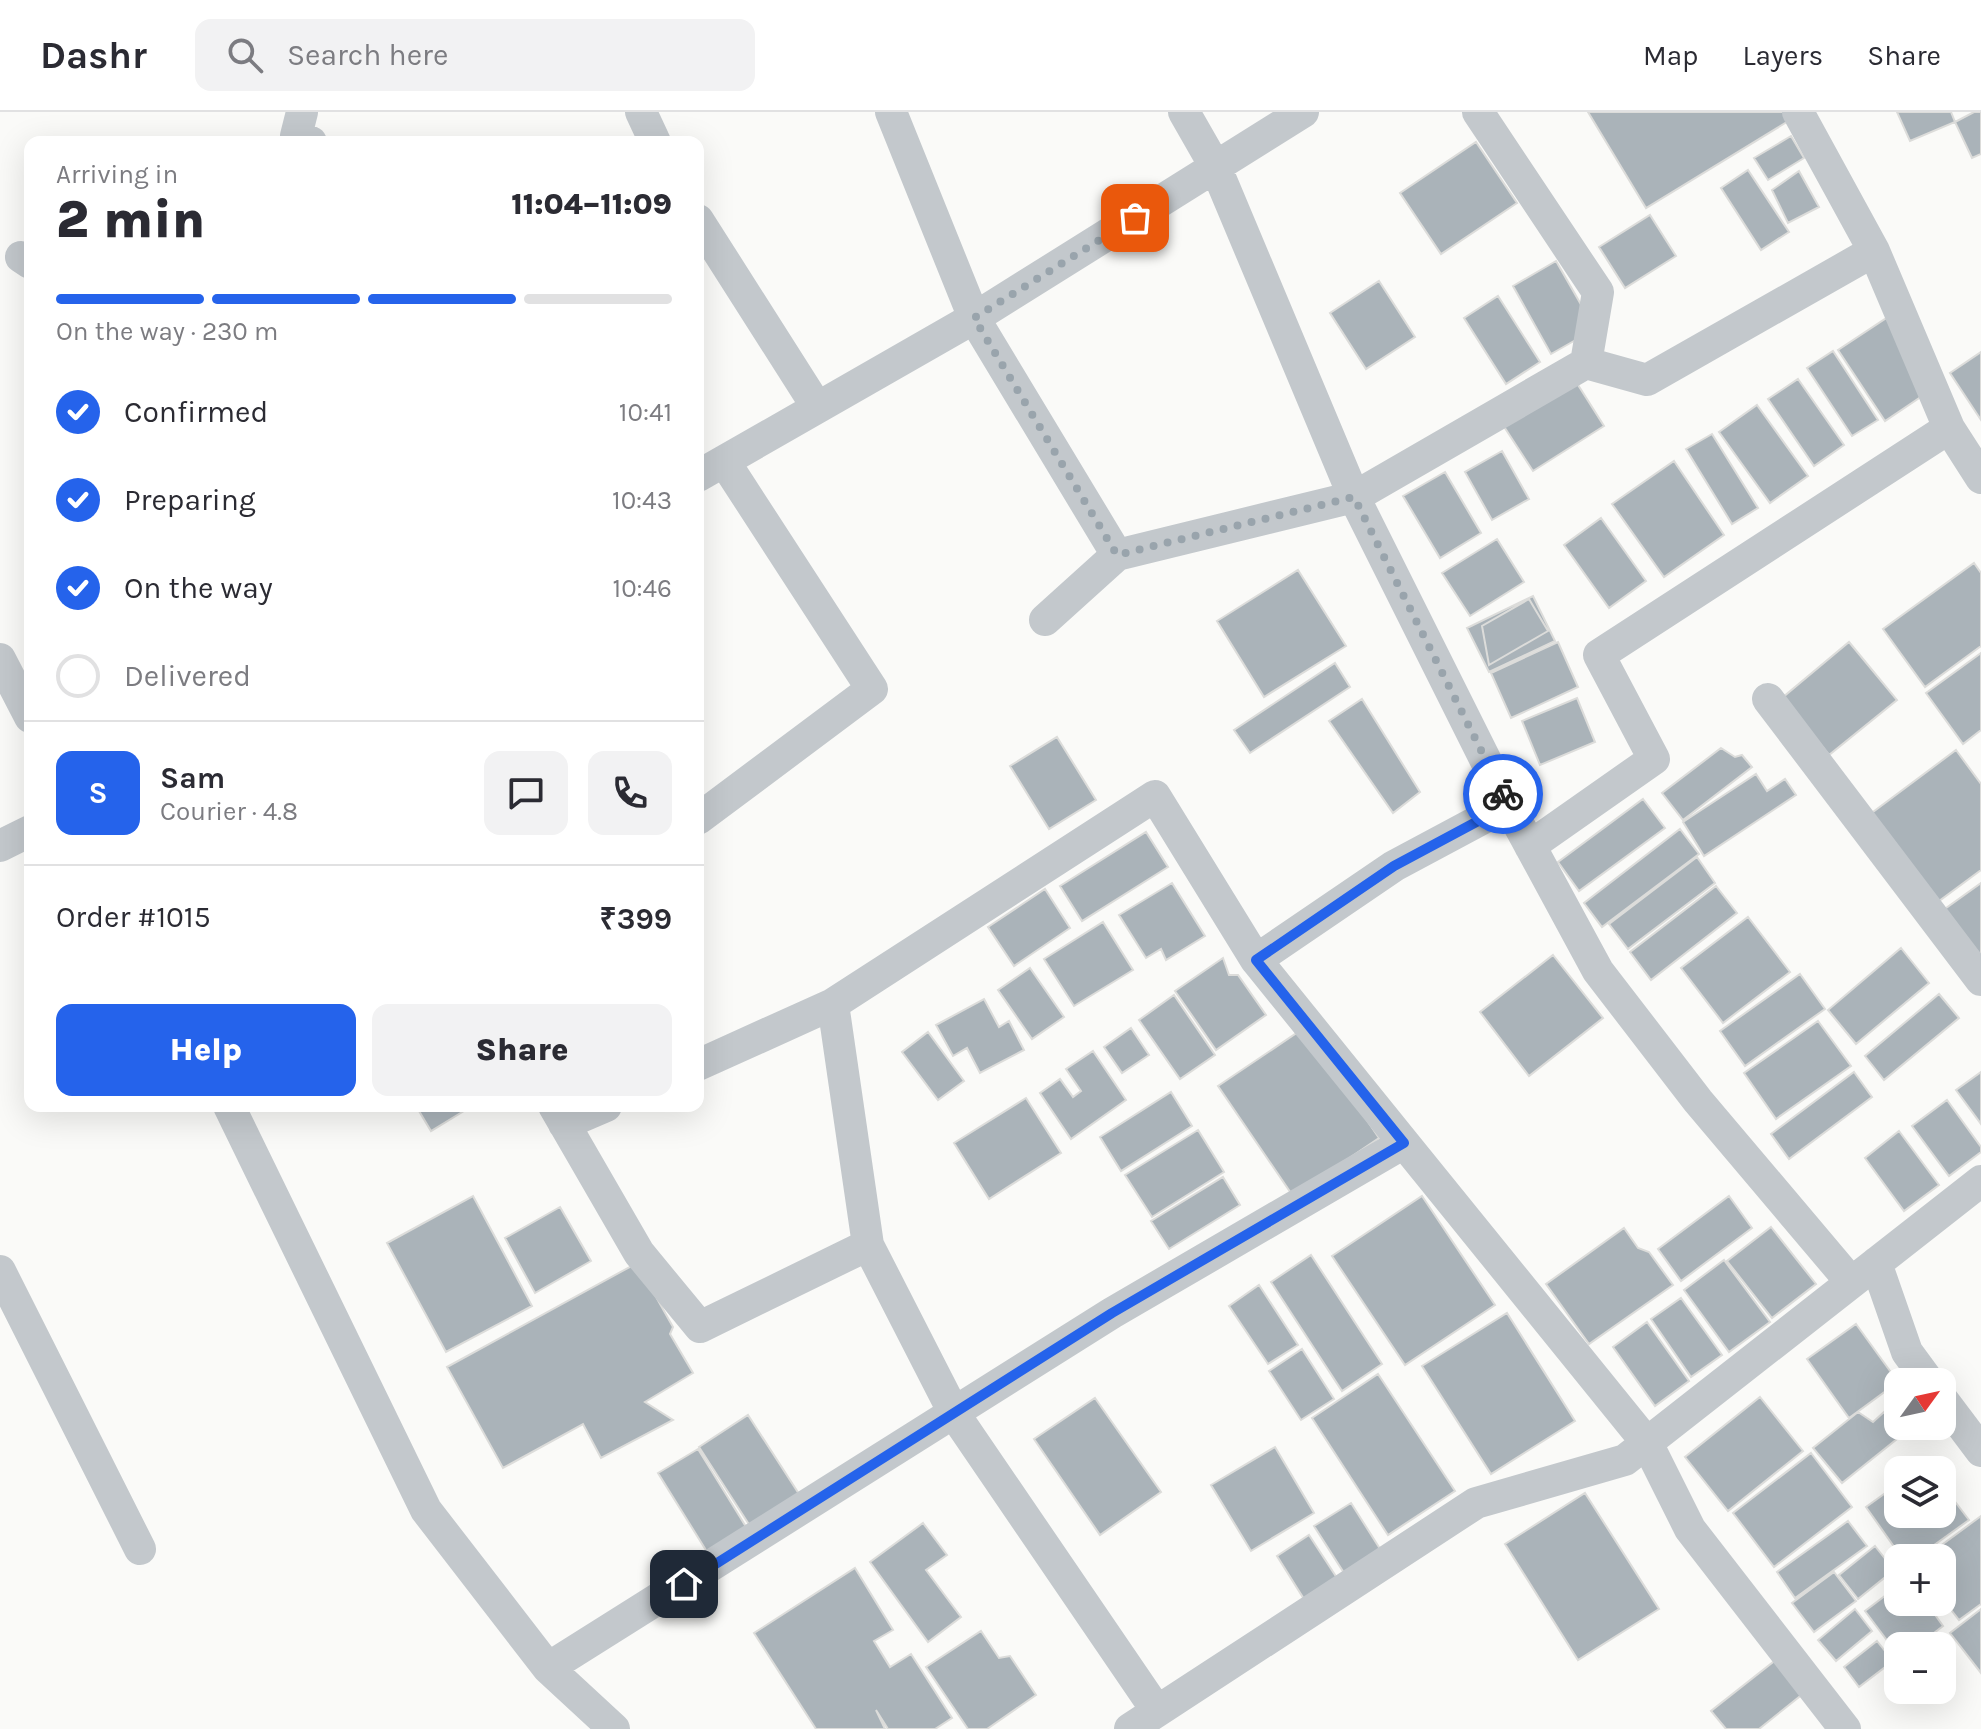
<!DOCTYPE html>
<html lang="en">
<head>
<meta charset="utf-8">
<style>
	body { margin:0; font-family:Karla,sans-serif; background:#f2f2f3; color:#2b2b33; height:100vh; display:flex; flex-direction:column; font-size:30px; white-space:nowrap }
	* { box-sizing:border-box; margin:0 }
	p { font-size:26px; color:#7c7c81 }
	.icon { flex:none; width:44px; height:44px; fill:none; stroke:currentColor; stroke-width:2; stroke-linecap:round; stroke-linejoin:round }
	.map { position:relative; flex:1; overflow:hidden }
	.sheet { position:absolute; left:24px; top:24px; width:680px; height:976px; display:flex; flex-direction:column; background:#fff; border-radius:16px; box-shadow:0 8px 32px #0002 }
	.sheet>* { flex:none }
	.needle { width:52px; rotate:57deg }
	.buttons { position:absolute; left:1884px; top:1256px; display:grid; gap:16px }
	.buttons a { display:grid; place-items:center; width:72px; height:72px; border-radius:16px; background:#fff; box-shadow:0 8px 32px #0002; font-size:40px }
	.pin { position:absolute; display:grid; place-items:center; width:68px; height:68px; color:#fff; margin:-34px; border-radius:16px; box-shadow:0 4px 12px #0006 }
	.courier { position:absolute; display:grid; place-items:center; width:80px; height:80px; margin:-40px; border:6px solid #2563eb; border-radius:50%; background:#fff; color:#222; box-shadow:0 2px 10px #0007 }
	.head em { font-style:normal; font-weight:800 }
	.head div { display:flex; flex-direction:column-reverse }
	.head { display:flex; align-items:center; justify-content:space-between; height:136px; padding:0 32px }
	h1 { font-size:52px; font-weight:800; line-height:60px }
	.bar { display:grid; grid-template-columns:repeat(4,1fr); gap:12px 8px; align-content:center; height:96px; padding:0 32px }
	.bar i { height:10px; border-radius:6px; background:#e1e1e2 }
	.bar .selected { background:#2563eb }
	.bar p { grid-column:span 4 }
	.line { display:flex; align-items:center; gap:20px; padding:0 32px; border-top:2px solid #e1e1e2 }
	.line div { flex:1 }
	.round { display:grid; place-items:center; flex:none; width:84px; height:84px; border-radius:16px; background:#f2f2f3 }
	ol { padding:0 32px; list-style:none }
	li { display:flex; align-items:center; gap:24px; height:88px }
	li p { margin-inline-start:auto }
	li .icon { padding:8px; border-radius:50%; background:#2563eb; color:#fff; stroke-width:4 }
	li:last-child { color:#7c7c81 }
	li i { width:44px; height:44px; border:4px solid #e1e1e2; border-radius:50% }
	.button { display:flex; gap:16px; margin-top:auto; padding:16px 32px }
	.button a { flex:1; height:92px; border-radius:16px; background:#2563eb; color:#fff; font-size:32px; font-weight:800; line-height:92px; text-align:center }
	.button a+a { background:#f2f2f3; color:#2b2b33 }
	header { display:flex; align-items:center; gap:48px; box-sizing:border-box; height:112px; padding:0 40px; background:#fff; border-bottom:2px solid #e1e1e2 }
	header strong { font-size:38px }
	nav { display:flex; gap:44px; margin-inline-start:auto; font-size:28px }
	.search { width:560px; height:72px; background:#f2f2f3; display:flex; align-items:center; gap:20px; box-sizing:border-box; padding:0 28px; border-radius:16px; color:#7c7c81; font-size:30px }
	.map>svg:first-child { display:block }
	.building { fill:#aab3b9; stroke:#dcdcda; stroke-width:2 }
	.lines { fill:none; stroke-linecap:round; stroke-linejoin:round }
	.street { stroke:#c3c8cc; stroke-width:32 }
	.done { stroke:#99a4ac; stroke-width:8; stroke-dasharray:0 14.4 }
	.route { stroke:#2563eb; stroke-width:10 }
</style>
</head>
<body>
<header>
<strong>Dashr</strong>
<div class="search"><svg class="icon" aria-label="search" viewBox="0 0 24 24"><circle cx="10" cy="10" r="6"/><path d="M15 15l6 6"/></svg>Search here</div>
<nav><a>Map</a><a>Layers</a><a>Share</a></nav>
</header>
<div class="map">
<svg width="1981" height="1617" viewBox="0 0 1981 1617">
	<rect width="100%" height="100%" fill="#fafaf8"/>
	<path class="building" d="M1588 0H1799L1800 2 1646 96Z
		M1897 0H1951L1955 10 1910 29Z
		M1974 0H1981V42L1972 46 1955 10Z
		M1791 24 1804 46 1768 68 1754 46Z
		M1476 30 1517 91 1441 142 1400 81Z
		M1748 58 1789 120 1761 138 1721 76Z
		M1799 59 1819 95 1788 111 1772 78Z
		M1650 103 1676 144 1625 176 1599 135Z
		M1556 149 1595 217 1551 242 1513 174Z
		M1379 169 1415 225 1366 257 1330 201Z
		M1498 184 1540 250 1506 272 1464 206Z
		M1888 205 1934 276 1885 309 1838 238Z
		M1833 239 1878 308 1852 324 1807 256Z
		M1981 240V308L1950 261Z
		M1573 265 1604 314 1533 359 1501 310Z
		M1798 267 1844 333 1814 354 1768 287Z
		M1757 293 1808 364 1770 391 1719 320Z
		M1712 322 1758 396 1732 412 1686 337Z
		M1502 339 1529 387 1492 408 1465 360Z
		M1674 349 1724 423 1664 465 1612 392Z
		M1445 360 1481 421 1440 446 1403 384Z
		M1601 406 1646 469 1609 496 1564 433Z
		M1497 427 1524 470 1470 504 1442 461Z
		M1974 451 1981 461V534L1925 575 1883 517Z
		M1298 458 1346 534 1264 585 1217 509Z
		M1533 484 1555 529 1489 560 1467 516Z
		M1529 487 1548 519 1489 553 1482 514Z
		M1558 530 1578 575 1511 606 1491 561Z
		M1849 530 1897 588 1829 643 1782 586Z
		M1981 541V618L1963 632 1926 581Z
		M1335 551 1350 575 1250 641 1234 618Z
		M1577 586 1595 630 1540 653 1522 609Z
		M1362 587 1420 680 1393 701 1329 609Z
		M1057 625 1096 688 1049 717 1010 654Z
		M1721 636 1735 645 1742 643 1752 655 1683 708 1662 681Z
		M1956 638 1981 672V758L1935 792 1869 703Z
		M1756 662 1767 679 1785 667 1796 683 1704 744 1683 710Z
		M1643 687 1665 716 1579 779 1558 750Z
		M1680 717 1699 742 1602 815 1584 791Z
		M1146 720 1168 755 1082 809 1060 774Z
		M1697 745 1715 771 1628 837 1609 812Z
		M1172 771 1205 824 1166 848 1161 837 1146 846 1119 803Z
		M1981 771V854L1942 799Z
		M1716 774 1737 801 1651 868 1630 840Z
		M1045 777 1070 816 1014 854 988 815Z
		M1748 805 1790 860 1723 911 1681 856Z
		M1103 810 1133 858 1074 894 1044 847Z
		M1901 836 1929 871 1856 932 1828 898Z
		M1553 843 1603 906 1529 964 1480 900Z
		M1223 846 1229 863H1238L1266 903 1216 938 1175 879Z
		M1030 856 1064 905 1032 927 998 878Z
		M1800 862 1825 897 1745 954 1720 919Z
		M1939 882 1959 906 1884 968 1865 944Z
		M1174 883 1215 943 1180 967 1139 908Z
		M984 887 999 915 1009 909 1024 938 980 961 967 936 953 944 936 913Z
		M1818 909 1851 954 1776 1007 1744 961Z
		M1131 916 1149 943 1122 961 1104 935Z
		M1304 916 1379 1026 1293 1084 1218 974Z
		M928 920 964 969 938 988 902 940Z
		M1093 939 1126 988 1071 1027 1040 981 1060 967 1073 985 1081 979 1066 957Z
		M1854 960 1872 985 1789 1047 1771 1022Z
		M1981 960V1012L1956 978Z
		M1171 980 1192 1014 1121 1059 1100 1025Z
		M1026 986 1061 1041 989 1087 954 1031Z
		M1947 988 1981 1035V1040L1949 1064 1912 1014Z
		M416 994H472L431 1019Z
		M1198 1018 1224 1060 1152 1105 1125 1063Z
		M1899 1019 1939 1073 1904 1099 1865 1046Z
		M1223 1065 1240 1093 1169 1137 1151 1109Z
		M473 1084 532 1194 446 1240 387 1131Z
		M1422 1084 1495 1193 1405 1253 1332 1144Z
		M1729 1084 1752 1116 1681 1169 1658 1137Z
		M560 1095 591 1149 535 1181 505 1126Z
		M1771 1115 1816 1172 1772 1206 1727 1149Z
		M1624 1116 1638 1136 1649 1140 1673 1173 1589 1232 1546 1172Z
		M1311 1143 1382 1252 1342 1279 1271 1170Z
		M1724 1148 1770 1210 1729 1240 1684 1178Z
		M637 1151 673 1215 670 1222 693 1261 645 1290 673 1308 601 1346 583 1312 503 1356 447 1255Z
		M1259 1173 1298 1233 1268 1252 1229 1194Z
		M1681 1186 1722 1243 1691 1265 1651 1207Z
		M1507 1201 1575 1309 1491 1362 1422 1254Z
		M1647 1210 1689 1269 1655 1294 1613 1235Z
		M1856 1212 1898 1270 1849 1306 1807 1247Z
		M1302 1237 1334 1287 1301 1308 1269 1259Z
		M1378 1262 1455 1379 1388 1423 1312 1306Z
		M1760 1285 1803 1339 1728 1399 1685 1345Z
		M1095 1286 1161 1380 1100 1423 1034 1327Z
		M1858 1300 1873 1310 1884 1300 1902 1323 1842 1371 1813 1336Z
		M748 1303 799 1382 750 1414 699 1335Z
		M1275 1335 1314 1401 1251 1439 1211 1373Z
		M698 1337 748 1418 709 1443 658 1361Z
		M1811 1341 1852 1395 1774 1455 1733 1401Z
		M1942 1367 1949 1370 1950 1383 1969 1408 1916 1446H1902L1866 1395 1898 1372V1402H1942Z
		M1585 1381 1659 1497 1578 1548 1505 1432Z
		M1351 1391 1382 1440 1346 1464 1314 1414Z
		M1981 1404V1492L1959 1508 1942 1486V1446H1924Z
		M1848 1409 1867 1434 1795 1486 1777 1460Z
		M923 1411 947 1443 926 1458 961 1505 928 1530 870 1450Z
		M1309 1423 1337 1466 1304 1487 1277 1444Z
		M1875 1434 1894 1458 1858 1487 1839 1463Z
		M855 1456 893 1518 874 1529 890 1555 911 1542 952 1606 935 1617H888L876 1598 885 1617H816L754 1521Z
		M1834 1460 1856 1489 1814 1520 1792 1491Z
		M1898 1474V1490H1926L1943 1514 1917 1534H1898V1543L1865 1499Z
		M1855 1497 1872 1519 1836 1549 1818 1528Z
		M1981 1497V1561L1950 1521Z
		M981 1519 999 1546 1010 1544 1036 1583 987 1617H968L926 1555Z
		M1877 1529 1893 1549 1859 1575 1844 1555Z
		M1777 1547 1804 1581 1759 1617H1726L1711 1599Z
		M1777 1547 1804 1581 1759 1617H1726L1711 1599Z"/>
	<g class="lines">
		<path class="street" d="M302 0 296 24 311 30
			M641 0 655 30
			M891 0 974 206 1117 443 1045 508
			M1184 0 1216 56 1354 385 1586 251 1647 268 1874 139
			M1478 0 1598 180 1586 251
			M1798 0 1874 139 1949 316
			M698 108 817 295
			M21 145 30 151
			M698 364 974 206 1303 0
			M1117 443 1354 385 1508 693
			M0 547 30 605
			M1768 587 1981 868
			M698 707 872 577 724 349
			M0 734 30 719
			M1530 734 1654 647 1599 543 1949 316 1981 366
			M1256 848 1404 1031
			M698 953 833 892
			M229 994 426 1398 548 1556 614 1617
			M554 994 639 1141 700 1215 868 1133
			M564 1012 606 994
			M1876 1151 1907 1240 1929 1270
			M0 1159 140 1437
			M1942 1287 1981 1339
			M548 1556 1112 1201 1404 1031 1647 1331 1690 1417 1845 1617
			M1157 1599 955 1303 868 1133 833 892 1155 684 1256 848 1394 754 1508 693 1598 859 1698 989 1851 1170
			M1130 1617 1476 1391 1625 1348 1981 1069"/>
	</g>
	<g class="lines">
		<path class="done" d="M1135 106 974 206 1117 443 1354 385 1503 682"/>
		<path class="route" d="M684 1472 1112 1201 1404 1031 1256 848 1394 754 1508 693 1503 682"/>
	</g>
</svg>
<div class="buttons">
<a><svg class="needle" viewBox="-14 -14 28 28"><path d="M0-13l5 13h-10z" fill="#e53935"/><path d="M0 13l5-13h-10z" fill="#7c7c81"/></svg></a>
<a><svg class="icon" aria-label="layers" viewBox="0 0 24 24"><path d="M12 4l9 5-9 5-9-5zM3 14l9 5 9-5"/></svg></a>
<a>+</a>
<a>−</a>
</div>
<div class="pin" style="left:1135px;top:106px;background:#ea580c"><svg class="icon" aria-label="bag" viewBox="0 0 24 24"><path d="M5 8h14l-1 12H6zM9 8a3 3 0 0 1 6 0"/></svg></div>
<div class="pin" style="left:684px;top:1472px;background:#1f2937"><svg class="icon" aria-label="home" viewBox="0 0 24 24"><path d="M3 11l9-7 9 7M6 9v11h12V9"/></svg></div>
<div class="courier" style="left:1503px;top:682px"><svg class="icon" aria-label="bike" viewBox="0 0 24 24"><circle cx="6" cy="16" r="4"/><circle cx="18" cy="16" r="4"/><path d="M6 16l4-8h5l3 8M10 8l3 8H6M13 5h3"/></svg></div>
<section class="sheet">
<div class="head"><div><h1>2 min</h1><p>Arriving in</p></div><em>11:04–11:09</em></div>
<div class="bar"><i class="selected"></i><i class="selected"></i><i class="selected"></i><i></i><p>On the way · 230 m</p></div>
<ol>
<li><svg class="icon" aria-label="check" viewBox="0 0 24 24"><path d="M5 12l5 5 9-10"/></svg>Confirmed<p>10:41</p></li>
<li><svg class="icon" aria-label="check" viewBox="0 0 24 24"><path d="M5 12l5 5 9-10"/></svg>Preparing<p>10:43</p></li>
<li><svg class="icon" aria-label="check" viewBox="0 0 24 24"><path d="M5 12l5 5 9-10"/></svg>On the way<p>10:46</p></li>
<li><i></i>Delivered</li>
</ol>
<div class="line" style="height:144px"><b class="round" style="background:#2563eb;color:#fff">S</b><div><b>Sam</b><p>Courier · 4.8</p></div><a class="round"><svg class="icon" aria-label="chat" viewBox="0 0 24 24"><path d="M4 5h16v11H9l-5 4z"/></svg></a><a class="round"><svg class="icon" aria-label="phone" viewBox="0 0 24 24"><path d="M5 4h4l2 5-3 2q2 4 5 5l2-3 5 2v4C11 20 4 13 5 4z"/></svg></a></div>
<div class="line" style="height:104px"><div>Order #1015</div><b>₹399</b></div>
<div class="button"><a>Help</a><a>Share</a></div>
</section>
</div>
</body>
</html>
